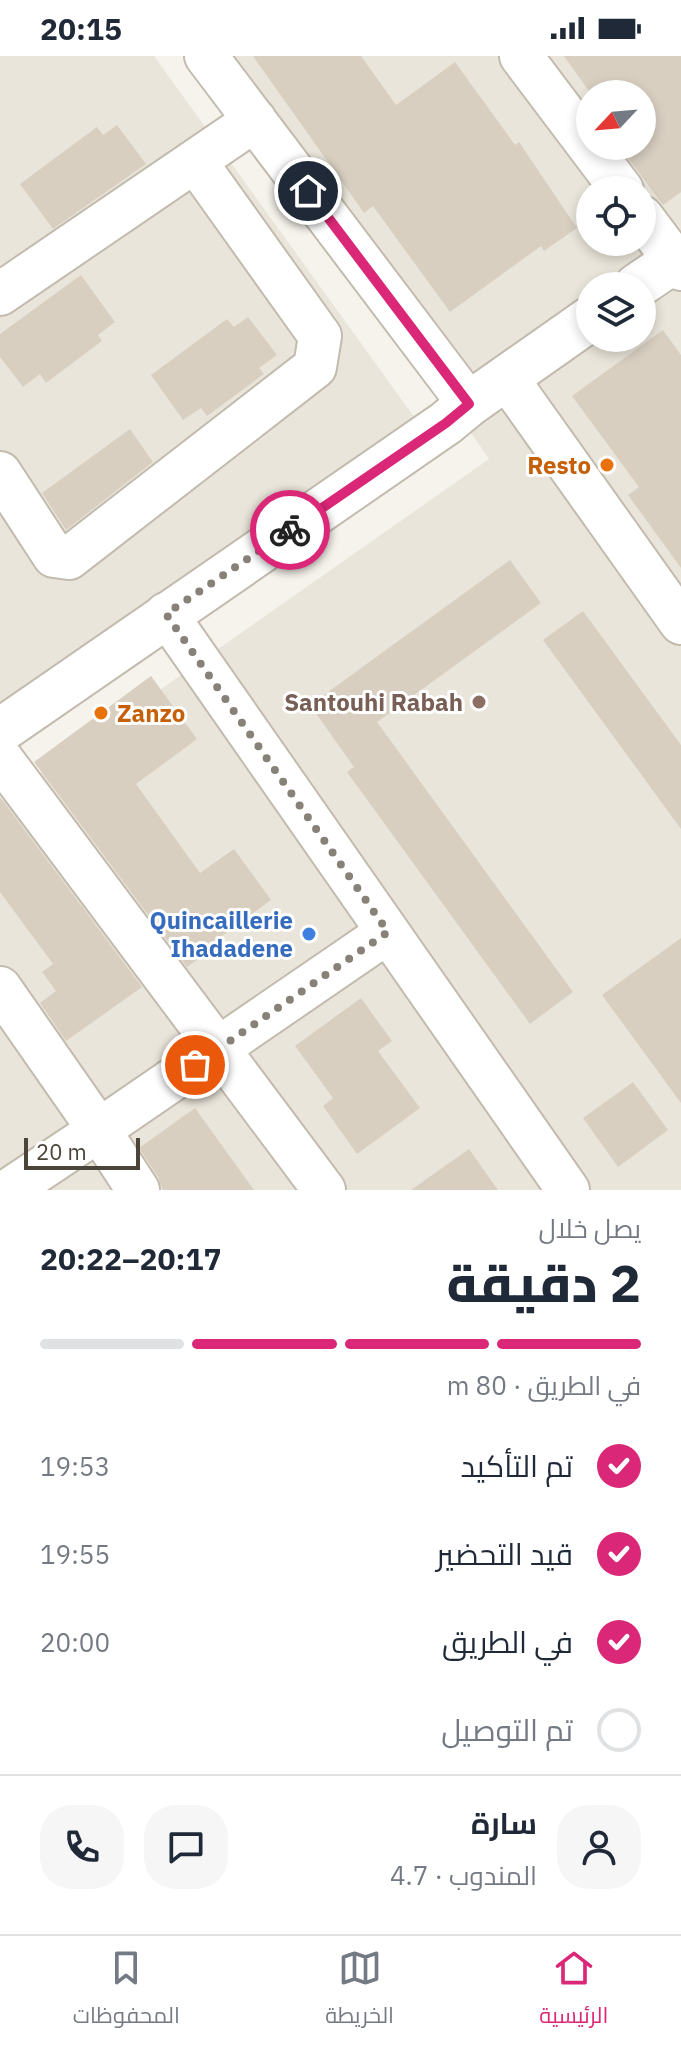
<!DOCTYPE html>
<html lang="ar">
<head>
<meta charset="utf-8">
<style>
	body { margin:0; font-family:"IBM Plex Sans",Cairo,sans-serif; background:#f6f6f7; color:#1f2937; direction:rtl; height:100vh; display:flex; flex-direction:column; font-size:30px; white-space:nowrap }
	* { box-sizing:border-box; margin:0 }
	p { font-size:26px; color:#747a83 }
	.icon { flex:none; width:44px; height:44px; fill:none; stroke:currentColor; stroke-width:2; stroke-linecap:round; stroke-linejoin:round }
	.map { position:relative; height:1134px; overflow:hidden; direction:ltr }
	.drawer { display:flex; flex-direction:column; background:#fff; flex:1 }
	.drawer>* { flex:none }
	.needle { width:52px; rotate:244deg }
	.buttons { position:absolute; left:576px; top:24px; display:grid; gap:16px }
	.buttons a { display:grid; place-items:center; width:80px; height:80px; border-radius:50%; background:#fff; box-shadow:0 4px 12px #0003; font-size:40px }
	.scale { position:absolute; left:24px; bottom:20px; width:116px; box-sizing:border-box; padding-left:8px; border:4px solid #4b4439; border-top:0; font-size:22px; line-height:28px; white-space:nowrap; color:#4b4439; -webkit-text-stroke:6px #fff; paint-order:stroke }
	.pin { position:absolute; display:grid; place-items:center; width:68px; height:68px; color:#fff; margin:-34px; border:4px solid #fff; border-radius:50%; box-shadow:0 2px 8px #0007 }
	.courier { position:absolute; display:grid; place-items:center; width:80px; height:80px; margin:-40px; border:6px solid #db2777; border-radius:50%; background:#fff; color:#222; box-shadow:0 2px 10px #0007 }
	.headline em { font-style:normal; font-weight:800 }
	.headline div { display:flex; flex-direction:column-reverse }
	.headline { display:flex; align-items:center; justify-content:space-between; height:136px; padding:0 40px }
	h1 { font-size:52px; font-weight:800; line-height:60px }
	.bar { display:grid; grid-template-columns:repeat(4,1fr); gap:12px 8px; align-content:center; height:96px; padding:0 40px }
	.bar i { height:10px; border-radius:6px; background:#e0e1e3 }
	.bar .current { background:#db2777 }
	.bar p { grid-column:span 4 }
	.line { display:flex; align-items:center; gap:20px; padding:0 40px; border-top:2px solid #e0e1e3 }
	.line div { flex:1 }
	.round { display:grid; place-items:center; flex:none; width:84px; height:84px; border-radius:32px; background:#f6f6f7 }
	ol { padding:0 40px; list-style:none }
	li { display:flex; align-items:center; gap:24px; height:88px }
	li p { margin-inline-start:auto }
	li .icon { padding:8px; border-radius:50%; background:#db2777; color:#fff; stroke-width:4 }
	li:last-child { color:#747a83 }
	li i { width:44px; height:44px; border:4px solid #e0e1e3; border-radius:50% }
	.status { display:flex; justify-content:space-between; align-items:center; height:56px; padding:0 40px; background:#fff; direction:ltr }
	.status svg { height:22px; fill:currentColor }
	.tab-bar { display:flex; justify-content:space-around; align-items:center; height:112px; border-top:2px solid #e0e1e3; background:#fff; font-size:22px; color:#747a83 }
	.tab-bar a { display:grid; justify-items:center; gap:4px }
	.tab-bar .current { color:#db2777 }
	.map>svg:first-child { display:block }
	.residential { fill:#eae5da; fill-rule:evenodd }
	.building { fill:#d8cfc1 }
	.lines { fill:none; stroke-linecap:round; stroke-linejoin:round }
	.minor-casing { stroke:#c2bbae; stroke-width:46 }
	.tertiary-casing { stroke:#c2bbae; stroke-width:48 }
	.minor { stroke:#fff; stroke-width:42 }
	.tertiary { stroke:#fff; stroke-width:44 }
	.done { stroke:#878178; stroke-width:8; stroke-dasharray:0 14.4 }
	.route { stroke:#db2777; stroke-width:10 }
	.food-dot { fill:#e8710a; stroke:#fff; stroke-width:3 }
	.education-dot { fill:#8d6e63; stroke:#fff; stroke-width:3 }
	.shop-dot { fill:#3f7fe0; stroke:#fff; stroke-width:3 }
	.labels { text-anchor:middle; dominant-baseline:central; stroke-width:6; stroke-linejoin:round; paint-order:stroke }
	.food-label { font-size:24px; font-weight:bold; fill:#c56008; stroke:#fff; text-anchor:end }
	.education-label { font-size:24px; font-weight:bold; fill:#785e54; stroke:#fff; text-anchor:end }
	.shop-label { font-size:24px; font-weight:bold; fill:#366cbe; stroke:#fff; text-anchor:end }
</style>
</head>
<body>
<div class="status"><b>20:15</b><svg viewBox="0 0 49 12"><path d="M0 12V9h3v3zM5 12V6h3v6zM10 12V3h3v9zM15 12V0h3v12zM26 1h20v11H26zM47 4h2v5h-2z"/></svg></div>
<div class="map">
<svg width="681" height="1134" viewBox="0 0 681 1134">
	<rect width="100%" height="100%" fill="#f6f3ec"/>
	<path class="residential" d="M0 0H154L422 372 0 659Z
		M209 0H681V1134H0V746L489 403ZM590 38H642V90H590ZM590 134H642V186H590ZM590 230H642V282H590Z"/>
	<path class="building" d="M253 0H361L396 49 455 6 515 89 519 86 577 172 544 195 541 190 450 256 373 150 364 157Z
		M564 0H681V136L663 149 619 90H642V38H591Z
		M117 69 146 108 53 173 20 128 97 71 103 79Z
		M81 219 115 266 98 279 102 285 46 327 40 318 23 331 0 301V278Z
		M248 261 277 299 259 312 264 318 207 360 201 352 183 364 151 319 227 263 234 271Z
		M663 274 681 299V512L628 439 639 431 572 340Z
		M130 373 153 406 66 474 42 437Z
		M510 504 541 547 377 666 573 936 530 968 347 716 354 711 310 649Z
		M583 555 681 689V773L543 584Z
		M151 620 197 683 136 728 200 817 234 793 271 844 207 891 210 895 187 911 34 706Z
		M0 741 142 931 66 985 40 947 56 935 42 916 53 908 0 836Z
		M681 882V1047L602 939Z
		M361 942 392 985 378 995 420 1052 357 1098 323 1050 333 1042 295 990Z
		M633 1026 668 1074 618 1111 583 1062Z
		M195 1052 254 1134H163L158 1121 139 1092Z
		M469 1093 498 1134H411Z"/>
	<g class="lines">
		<defs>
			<path id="minor" d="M206 0 469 348
				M521 0 622 134
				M642 161 681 213
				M0 238 255 64
				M506 321 681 567
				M0 417 54 500 69 502 315 311 320 280 195 105
				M166 558 568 1134
				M0 701 324 1134
				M0 932 99 1074 388 876
				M9 1134 99 1074 138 1134"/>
			<path id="tertiary" d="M637 230 681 200
				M0 675 446 367 469 348 590 263"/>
		</defs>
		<use href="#minor" class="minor-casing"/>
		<use href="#tertiary" class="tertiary-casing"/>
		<use href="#minor" class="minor"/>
		<use href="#tertiary" class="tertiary"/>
	</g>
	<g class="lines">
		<path class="done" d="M195 1009 388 876 166 558 290 474"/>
		<path class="route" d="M290 474 446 367 469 348 308 135"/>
	</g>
	<g class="food-dot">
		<circle cx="607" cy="409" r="8"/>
		<circle cx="101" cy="657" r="8"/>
	</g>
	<circle class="education-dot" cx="479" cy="646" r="8"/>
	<circle class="shop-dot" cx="309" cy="878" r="8"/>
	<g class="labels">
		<g class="food-label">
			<text x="591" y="409">Resto</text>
			<text x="117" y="657" text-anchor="start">Zanzo</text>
		</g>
		<g class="education-label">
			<text x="463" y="646">Santouhi Rabah</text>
		</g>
		<g class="shop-label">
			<text x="293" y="864">Quincaillerie<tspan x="293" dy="28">Ihadadene</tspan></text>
		</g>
	</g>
</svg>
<div class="buttons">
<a><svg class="needle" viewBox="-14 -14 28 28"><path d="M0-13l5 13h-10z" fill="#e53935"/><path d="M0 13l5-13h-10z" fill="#747a83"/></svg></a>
<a><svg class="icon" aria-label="locate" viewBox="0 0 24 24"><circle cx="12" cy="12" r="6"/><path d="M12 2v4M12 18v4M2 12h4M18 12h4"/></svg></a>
<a><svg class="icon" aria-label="layers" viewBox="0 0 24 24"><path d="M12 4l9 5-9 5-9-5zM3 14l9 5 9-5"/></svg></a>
</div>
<div class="scale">20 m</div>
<div class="pin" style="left:195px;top:1009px;background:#ea580c"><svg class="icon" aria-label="bag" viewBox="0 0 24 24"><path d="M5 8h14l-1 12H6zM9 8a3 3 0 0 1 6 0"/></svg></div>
<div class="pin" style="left:308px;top:135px;background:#1f2937"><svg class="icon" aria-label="home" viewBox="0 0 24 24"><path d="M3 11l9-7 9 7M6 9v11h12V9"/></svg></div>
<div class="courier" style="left:290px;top:474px"><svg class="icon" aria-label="bike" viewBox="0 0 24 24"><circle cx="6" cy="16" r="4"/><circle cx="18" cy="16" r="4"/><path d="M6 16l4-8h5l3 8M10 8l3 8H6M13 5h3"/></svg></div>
</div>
<section class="drawer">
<div class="headline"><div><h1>2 دقيقة</h1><p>يصل خلال</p></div><em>20:17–20:22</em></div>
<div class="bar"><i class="current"></i><i class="current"></i><i class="current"></i><i></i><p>في الطريق · 80 m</p></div>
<ol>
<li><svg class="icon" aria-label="check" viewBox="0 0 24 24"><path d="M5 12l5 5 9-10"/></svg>تم التأكيد<p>19:53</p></li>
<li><svg class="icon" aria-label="check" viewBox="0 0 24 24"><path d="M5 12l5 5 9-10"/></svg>قيد التحضير<p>19:55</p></li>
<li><svg class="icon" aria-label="check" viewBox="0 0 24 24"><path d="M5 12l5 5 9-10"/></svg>في الطريق<p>20:00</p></li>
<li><i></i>تم التوصيل</li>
</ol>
<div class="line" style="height:144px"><a class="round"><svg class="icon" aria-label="person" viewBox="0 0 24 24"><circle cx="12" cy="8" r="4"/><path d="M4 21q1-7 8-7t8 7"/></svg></a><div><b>سارة</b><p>المندوب · 4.7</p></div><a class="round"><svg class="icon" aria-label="chat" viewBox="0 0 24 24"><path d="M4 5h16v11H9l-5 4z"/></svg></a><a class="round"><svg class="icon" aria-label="phone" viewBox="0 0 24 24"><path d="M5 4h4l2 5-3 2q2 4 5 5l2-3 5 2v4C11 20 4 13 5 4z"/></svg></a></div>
</section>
<nav class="tab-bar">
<a class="current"><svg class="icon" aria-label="home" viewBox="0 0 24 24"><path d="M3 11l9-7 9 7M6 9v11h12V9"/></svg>الرئيسية</a>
<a><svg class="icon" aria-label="map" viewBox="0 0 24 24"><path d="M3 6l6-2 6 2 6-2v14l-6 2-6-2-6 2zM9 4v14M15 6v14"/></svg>الخريطة</a>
<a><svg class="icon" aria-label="saved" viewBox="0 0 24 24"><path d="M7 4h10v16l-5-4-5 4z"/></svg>المحفوظات</a>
</nav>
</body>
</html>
